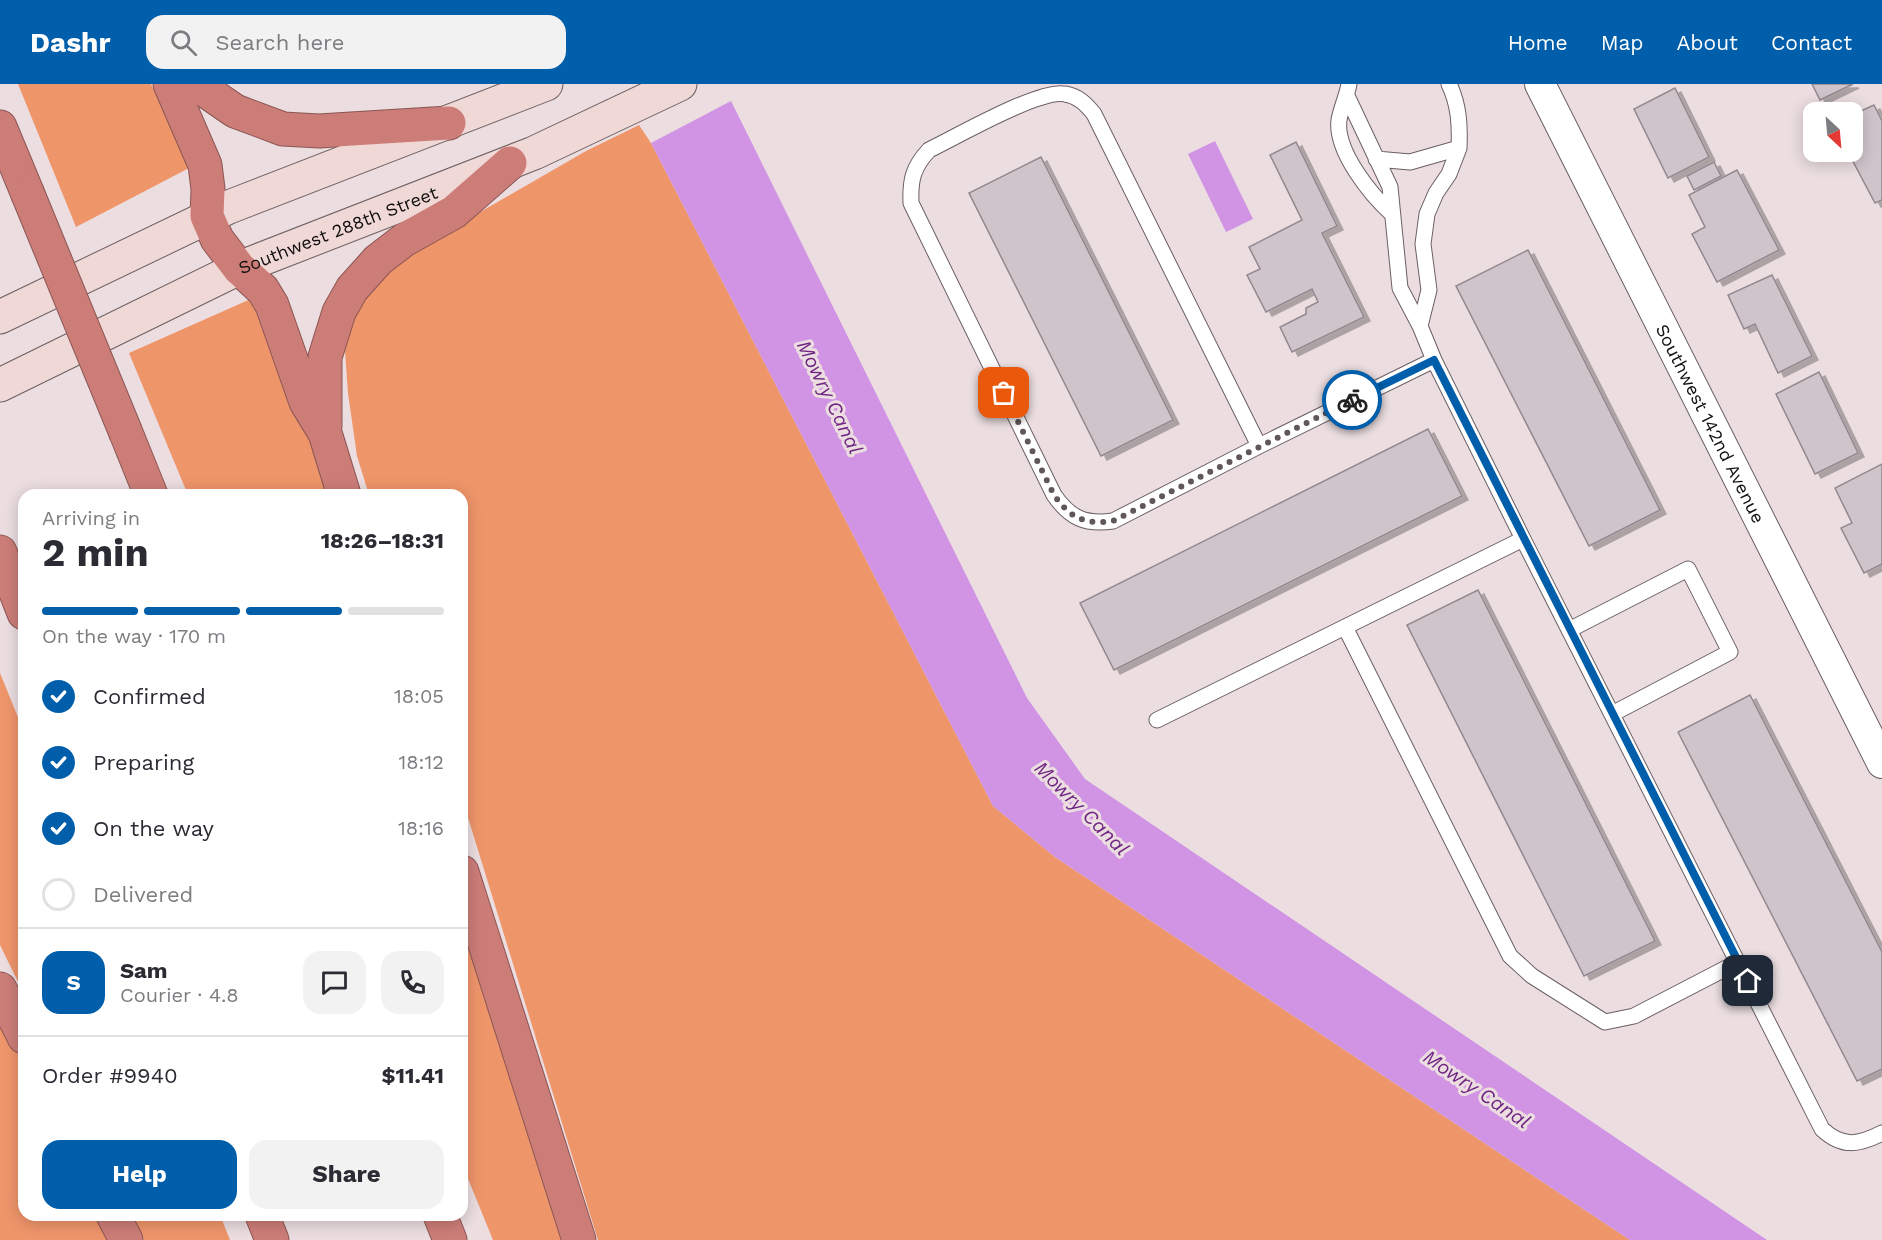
<!DOCTYPE html>
<html lang="en">
<head>
<meta charset="utf-8">
<style>
	body { margin:0; font-family:"Work Sans",sans-serif; background:#f2f2f3; color:#2b2b33; height:100vh; display:flex; flex-direction:column; font-size:22px; white-space:nowrap }
	* { box-sizing:border-box; margin:0 }
	p { font-size:20px; color:#7c7c81 }
	.icon { flex:none; width:33px; height:33px; fill:none; stroke:currentColor; stroke-width:2; stroke-linecap:round; stroke-linejoin:round }
	.map { position:relative; flex:1; overflow:hidden }
	.drawer { position:absolute; left:18px; top:405px; width:450px; height:732px; display:flex; flex-direction:column; background:#fff; border-radius:18px; box-shadow:0 3px 15px #0003 }
	.drawer>* { flex:none }
	.needle { width:39px; rotate:154deg }
	.fabs { position:absolute; left:1803px; top:18px; display:grid; gap:12px }
	.fabs a { display:grid; place-items:center; width:60px; height:60px; border-radius:12px; background:#fff; box-shadow:0 3px 15px #0003; font-size:30px }
	.pin { position:absolute; display:grid; place-items:center; width:51px; height:51px; color:#fff; margin:-26px; border-radius:12px; box-shadow:0 3px 9px #0006 }
	.courier { position:absolute; display:grid; place-items:center; width:60px; height:60px; margin:-30px; border:4px solid #005eab; border-radius:50%; background:#fff; color:#222; box-shadow:0 2px 8px #0007 }
	.headline em { font-style:normal; font-weight:700 }
	.headline div { display:flex; flex-direction:column-reverse }
	.headline { display:flex; align-items:center; justify-content:space-between; height:102px; padding:0 24px }
	h1 { font-size:39px; font-weight:700; line-height:45px }
	.bar { display:grid; grid-template-columns:repeat(4,1fr); gap:9px 6px; align-content:center; height:72px; padding:0 24px }
	.bar i { height:8px; border-radius:4px; background:#e1e1e2 }
	.bar .current { background:#005eab }
	.bar p { grid-column:span 4 }
	.line { display:flex; align-items:center; gap:15px; padding:0 24px; border-top:2px solid #e1e1e2 }
	.line div { flex:1 }
	.round { display:grid; place-items:center; flex:none; width:63px; height:63px; border-radius:18px; background:#f2f2f3 }
	ol { padding:0 24px; list-style:none }
	li { display:flex; align-items:center; gap:18px; height:66px }
	li p { margin-inline-start:auto }
	li .icon { padding:6px; border-radius:50%; background:#005eab; color:#fff; stroke-width:4 }
	li:last-child { color:#7c7c81 }
	li i { width:33px; height:33px; border:3px solid #e1e1e2; border-radius:50% }
	.button { display:flex; gap:12px; margin-top:auto; padding:12px 24px }
	.button a { flex:1; height:69px; border-radius:18px; background:#005eab; color:#fff; font-size:24px; font-weight:700; line-height:69px; text-align:center }
	.button a+a { background:#f2f2f3; color:#2b2b33 }
	header { display:flex; align-items:center; gap:36px; box-sizing:border-box; height:84px; padding:0 30px; background:#005eab; color:#fff }
	header strong { font-size:28px }
	nav { display:flex; gap:33px; margin-inline-start:auto; font-size:21px }
	.search { width:420px; height:54px; background:#f2f2f3; display:flex; align-items:center; gap:15px; box-sizing:border-box; padding:0 21px; border-radius:18px; color:#7c7c81; font-size:22px }
	.map>svg:first-child { display:block }
	.green { fill:#ef956a }
	.water { fill:#d194e4 }
	.building { fill:#d0c4cb; stroke:#92888e; stroke-width:1.5; filter:url(#shadow) }
	.lines { fill:none; stroke-linecap:round; stroke-linejoin:round }
	.lane-casing { stroke:#6b5f62; stroke-width:17 }
	.street-casing { stroke:#6b5f62; stroke-width:32 }
	.secondary-casing { stroke:#6b5f62; stroke-width:35 }
	.highway-casing { stroke:#8b5654; stroke-width:35 }
	.lane { stroke:#fff; stroke-width:15 }
	.street { stroke:#fff; stroke-width:30 }
	.secondary { stroke:#f0d8d6; stroke-width:33 }
	.highway { stroke:#cc7d78; stroke-width:33 }
	.highway-bridge-casing { stroke:#8b5654; stroke-width:35; stroke-linecap:butt }
	.highway-bridge { stroke:#cc7d78; stroke-width:33 }
	.done { stroke:#5f5759; stroke-width:6; stroke-dasharray:0 10.8 }
	.route { stroke:#005eab; stroke-width:8 }
	.labels { text-anchor:middle; dominant-baseline:central; stroke-width:6; stroke-linejoin:round; paint-order:stroke }
	.street-label { font-size:18px; fill:#130f10; stroke:#ebdde0 }
	.water-label { font-size:20px; font-style:italic; fill:#6f2583; stroke:#ebdde0 }
</style>
</head>
<body>
<header>
<strong>Dashr</strong>
<div class="search"><svg class="icon" aria-label="search" viewBox="0 0 24 24"><circle cx="10" cy="10" r="6"/><path d="M15 15l6 6"/></svg>Search here</div>
<nav><a>Home</a><a>Map</a><a>About</a><a>Contact</a></nav>
</header>
<div class="map">
<svg width="1882" height="1156" viewBox="0 0 1882 1156">
	<defs>
		<filter id="shadow"><feDropShadow dx="6" dy="4" stdDeviation="0" flood-color="#0004"/></filter>
	</defs>
	<rect width="100%" height="100%" fill="#ebdde0"/>
	<path class="green" d="M18 0H151L193 82 76 143Z
		M639 41 651 59 993 722 1055 773 1630 1156H598L462 714V411H369L357 372 348 309 345 268 348 236 387 186 430 157 586 67Z
		M253 214 270 228 328 411H188L129 269Z
		M0 589 24 648V910L0 861Z
		M462 834 564 1156H493L462 1080Z
		M0 932 24 980V1131H99L112 1156H0Z
		M132 1131H220L230 1156H144Z"/>
	<path class="water" d="M731 17 1027 614 1085 695 1767 1156H1630L1055 773 993 722 651 59Z
		M1215 57 1253 135 1226 148 1188 70Z"/>
	<path class="building" d="M1812 0H1853L1820 16Z
		M1675 4 1709 73 1668 94 1634 25Z
		M1874 21 1882 37V116L1875 119 1848 68H1852V31Z
		M1296 58 1337 142 1322 149 1364 233 1292 268 1280 243 1306 230V224L1318 218 1312 205 1266 228 1247 191 1260 185 1249 163 1302 136 1270 71Z
		M1041 73 1173 336 1101 372 969 109Z
		M1714 78 1721 92 1694 106 1687 92Z
		M1737 86 1779 166 1717 198 1692 150 1705 143 1689 111Z
		M1528 166 1660 426 1589 462 1456 202Z
		M1772 191 1812 272 1778 289 1755 240 1744 245 1728 211Z
		M1819 288 1858 369 1815 390 1776 310Z
		M1428 345 1462 412 1114 586 1080 519Z
		M1882 380V480L1864 489 1841 444 1852 439 1835 404Z
		M1478 506 1655 857 1584 892 1407 541Z
		M1750 611 1882 868V985L1857 997 1678 648Z"/>
	<g class="lines">
		<defs>
			<path id="lane" d="M1349 0C1347 12 1341 24 1339 36 1335 67 1371 111 1392 130
				M1347 12 1390 103 1400 204 1420 242 1429 206 1423 160 1427 130 1436 109 1449 90 1459 64
				M1376 75 1410 78 1459 64C1460 41 1459 21 1449 0
				M1259 362 1094 30C1086 20 1078 12 1065 10 1039 5 956 53 929 66 913 83 910 96 911 119L1054 411C1070 434 1085 441 1113 437L1259 362 1434 276 1420 242
				M1523 455 1822 1045C1842 1064 1859 1061 1882 1049
				M1345 543 1510 872 1532 892 1605 938 1634 932 1738 878
				M1569 546 1688 485 1730 568 1612 630
				M1157 636 1523 455 1434 276"/>
			<g id="street">
				<path id="s1" d="M1540 0 1882 679"/>
			</g>
			<g id="secondary">
				<path d="M0 233 229 123 546 0"/>
				<path id="s2" d="M0 301 239 184 534 69 680 0"/>
			</g>
			<path id="highway" d="M170 0 205 81 208 105 207 132 217 155 239 184 263 206 272 221 306 318 325 349 344 411
				M196 0 235 27 283 45 319 47 449 39
				M0 43 27 108
				M325 342V273L339 228 352 205 378 176 404 156 454 128 510 79
				M126 349 151 411
				M0 468 24 529
				M462 788 579 1156
				M0 905 24 953
				M113 1131 126 1156
				M262 1131 272 1156
				M440 1131 450 1156"/>
		</defs>
		<use href="#lane" class="lane-casing"/>
		<use href="#street" class="street-casing"/>
		<use href="#secondary" class="secondary-casing"/>
		<use href="#highway" class="highway-casing"/>
		<use href="#lane" class="lane"/>
		<use href="#street" class="street"/>
		<use href="#secondary" class="secondary"/>
		<use href="#highway" class="highway"/>
		<defs>
			<path id="highway-bridge" d="M27 108 126 349"/>
		</defs>
		<use href="#highway-bridge" class="highway-bridge-casing"/>
		<use href="#highway-bridge" class="highway-bridge"/>
	</g>
	<g class="lines">
		<path class="done" d="M1004 309 1054 411C1070 434 1085 441 1113 437L1352 316"/>
		<path class="route" d="M1352 316 1434 276 1748 897"/>
	</g>
	<g class="labels">
		<g class="street-label">
			<text stroke="none"><textPath href="#s2" startOffset="372">Southwest 288th Street</textPath></text>
			<text stroke="none"><textPath href="#s1" startOffset="380">Southwest 142nd Avenue</textPath></text>
		</g>
		<g class="water-label">
			<text transform="translate(830 313) rotate(64)">Mowry Canal</text>
			<text transform="translate(1082 724) rotate(45)">Mowry Canal</text>
			<text transform="translate(1477 1005) rotate(34)">Mowry Canal</text>
		</g>
	</g>
</svg>
<div class="fabs">
<a><svg class="needle" viewBox="-14 -14 28 28"><path d="M0-13l5 13h-10z" fill="#e53935"/><path d="M0 13l5-13h-10z" fill="#7c7c81"/></svg></a>
</div>
<div class="pin" style="left:1004px;top:309px;background:#ea580c"><svg class="icon" aria-label="bag" viewBox="0 0 24 24"><path d="M5 8h14l-1 12H6zM9 8a3 3 0 0 1 6 0"/></svg></div>
<div class="pin" style="left:1748px;top:897px;background:#1f2937"><svg class="icon" aria-label="home" viewBox="0 0 24 24"><path d="M3 11l9-7 9 7M6 9v11h12V9"/></svg></div>
<div class="courier" style="left:1352px;top:316px"><svg class="icon" aria-label="bike" viewBox="0 0 24 24"><circle cx="6" cy="16" r="4"/><circle cx="18" cy="16" r="4"/><path d="M6 16l4-8h5l3 8M10 8l3 8H6M13 5h3"/></svg></div>
<section class="drawer">
<div class="headline"><div><h1>2 min</h1><p>Arriving in</p></div><em>18:26–18:31</em></div>
<div class="bar"><i class="current"></i><i class="current"></i><i class="current"></i><i></i><p>On the way · 170 m</p></div>
<ol>
<li><svg class="icon" aria-label="check" viewBox="0 0 24 24"><path d="M5 12l5 5 9-10"/></svg>Confirmed<p>18:05</p></li>
<li><svg class="icon" aria-label="check" viewBox="0 0 24 24"><path d="M5 12l5 5 9-10"/></svg>Preparing<p>18:12</p></li>
<li><svg class="icon" aria-label="check" viewBox="0 0 24 24"><path d="M5 12l5 5 9-10"/></svg>On the way<p>18:16</p></li>
<li><i></i>Delivered</li>
</ol>
<div class="line" style="height:108px"><b class="round" style="background:#005eab;color:#fff">S</b><div><b>Sam</b><p>Courier · 4.8</p></div><a class="round"><svg class="icon" aria-label="chat" viewBox="0 0 24 24"><path d="M4 5h16v11H9l-5 4z"/></svg></a><a class="round"><svg class="icon" aria-label="phone" viewBox="0 0 24 24"><path d="M5 4h4l2 5-3 2q2 4 5 5l2-3 5 2v4C11 20 4 13 5 4z"/></svg></a></div>
<div class="line" style="height:78px"><div>Order #9940</div><b>$11.41</b></div>
<div class="button"><a>Help</a><a>Share</a></div>
</section>
</div>
</body>
</html>
